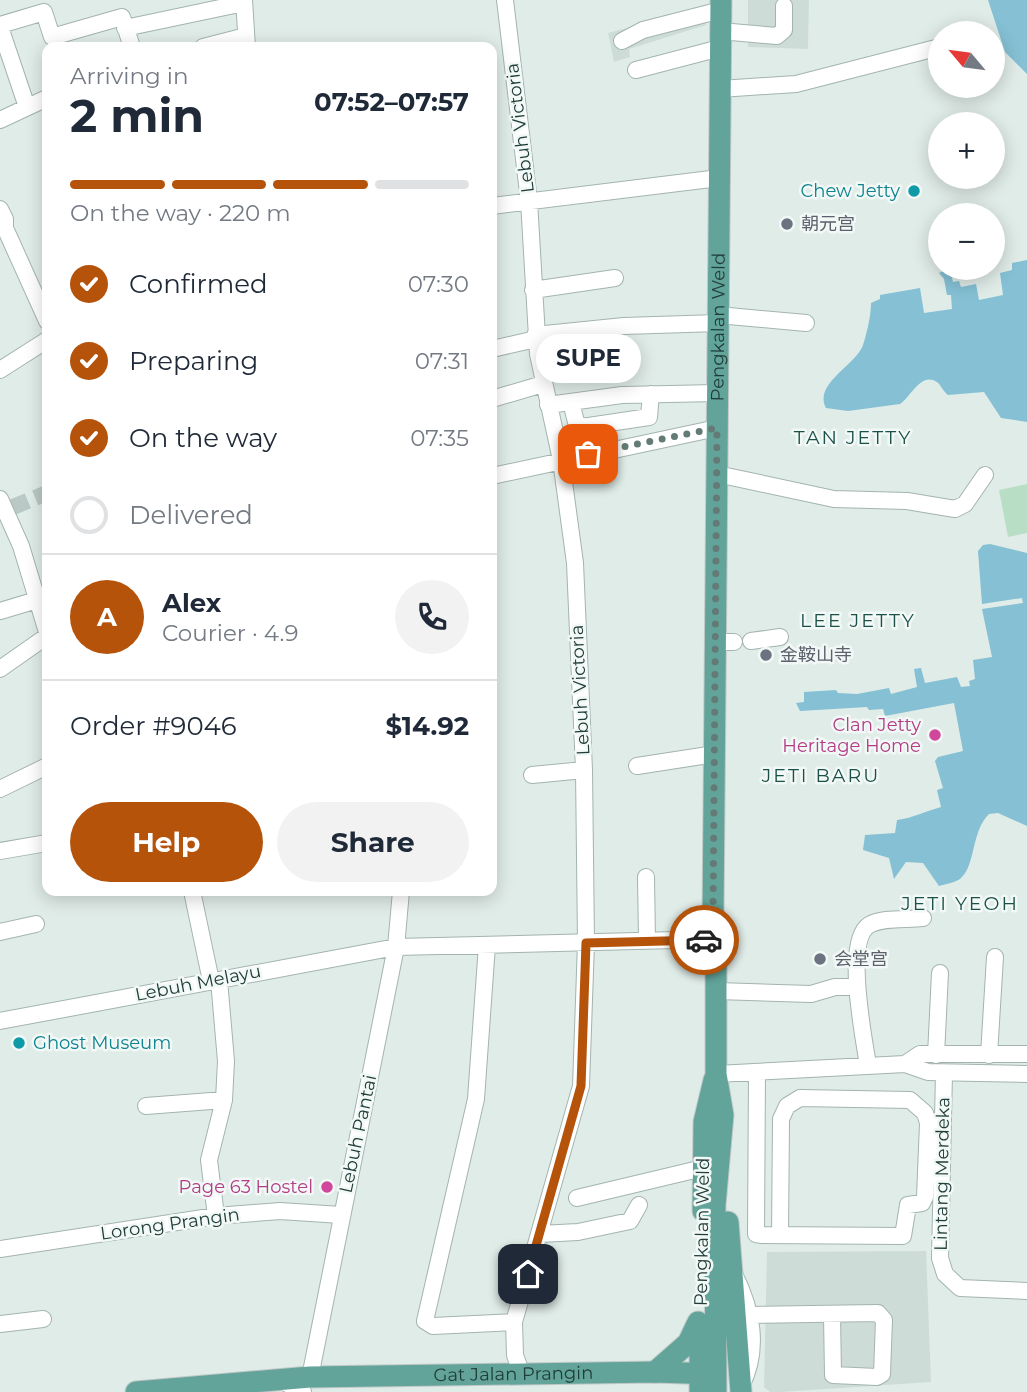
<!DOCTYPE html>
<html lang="en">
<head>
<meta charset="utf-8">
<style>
	body { margin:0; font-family:Montserrat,"Noto Sans SC",sans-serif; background:#f2f2f3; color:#1f2937; height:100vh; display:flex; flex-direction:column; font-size:26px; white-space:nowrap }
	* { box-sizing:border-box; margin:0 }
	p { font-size:23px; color:#747a83 }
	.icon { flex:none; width:38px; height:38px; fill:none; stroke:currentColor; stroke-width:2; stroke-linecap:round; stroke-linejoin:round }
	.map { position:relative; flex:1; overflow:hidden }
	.sheet { position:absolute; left:42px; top:42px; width:455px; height:854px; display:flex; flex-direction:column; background:#fff; border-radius:14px; box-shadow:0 4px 18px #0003 }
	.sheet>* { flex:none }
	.needle { width:46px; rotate:299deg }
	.buttons { position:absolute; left:928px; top:21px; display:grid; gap:14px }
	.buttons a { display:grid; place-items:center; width:77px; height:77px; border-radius:50%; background:#fff; box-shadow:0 4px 18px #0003; font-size:35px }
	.pin { position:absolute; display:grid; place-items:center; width:60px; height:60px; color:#fff; margin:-30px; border-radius:14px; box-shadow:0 4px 10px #0006 }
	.courier { position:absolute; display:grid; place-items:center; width:70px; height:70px; margin:-35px; border:5px solid #b45309; border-radius:50%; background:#fff; color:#222; box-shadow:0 2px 9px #0007 }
	.bubble { position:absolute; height:49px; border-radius:24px; background:#fff; box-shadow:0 4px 18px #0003; font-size:23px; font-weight:700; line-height:49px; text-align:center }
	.headline em { font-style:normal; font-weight:700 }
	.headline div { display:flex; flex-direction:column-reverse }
	.headline { display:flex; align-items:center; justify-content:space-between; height:119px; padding:0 28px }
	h1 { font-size:46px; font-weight:700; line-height:52px }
	.bar { display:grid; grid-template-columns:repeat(4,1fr); gap:10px 7px; align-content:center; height:84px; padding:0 28px }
	.bar i { height:9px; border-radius:5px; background:#e0e1e3 }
	.bar .on { background:#b45309 }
	.bar p { grid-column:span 4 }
	.line { display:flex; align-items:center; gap:18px; padding:0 28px; border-top:2px solid #e0e1e3 }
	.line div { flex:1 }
	.round { display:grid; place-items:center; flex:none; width:74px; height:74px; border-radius:37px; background:#f2f2f3 }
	ol { padding:0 28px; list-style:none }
	li { display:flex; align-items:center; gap:21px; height:77px }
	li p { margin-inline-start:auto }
	li .icon { padding:7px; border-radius:50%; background:#b45309; color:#fff; stroke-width:4 }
	li:last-child { color:#747a83 }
	li i { width:38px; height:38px; border:4px solid #e0e1e3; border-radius:50% }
	.primary-button { display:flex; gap:14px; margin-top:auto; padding:14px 28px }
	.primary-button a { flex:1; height:80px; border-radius:42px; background:#b45309; color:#fff; font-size:28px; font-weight:700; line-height:80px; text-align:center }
	.primary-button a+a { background:#f2f2f3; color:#1f2937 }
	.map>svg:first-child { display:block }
	.built { fill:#cedcd7 }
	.green { fill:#b8dfc6 }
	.water { fill:#85c0d4 }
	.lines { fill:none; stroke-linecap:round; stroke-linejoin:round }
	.minor-tunnel { stroke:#bac9c5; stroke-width:16; stroke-dasharray:16 8; stroke-linecap:butt }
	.minor-casing { stroke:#a3b4b0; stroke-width:18 }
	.major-casing { stroke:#c1c9c8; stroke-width:23 }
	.minor { stroke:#fff; stroke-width:16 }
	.major { stroke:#62a49a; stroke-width:21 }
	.done { stroke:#637a76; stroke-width:7; stroke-dasharray:0 12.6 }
	.route { stroke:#b45309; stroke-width:9 }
	.culture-dot { fill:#0f9aa8; stroke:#f1f8f5; stroke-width:2.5 }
	.worship-dot { fill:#6b7280; stroke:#f1f8f5; stroke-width:2.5 }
	.hotel-dot { fill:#d1479c; stroke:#f1f8f5; stroke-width:2.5 }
	.labels { text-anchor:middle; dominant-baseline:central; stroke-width:5; stroke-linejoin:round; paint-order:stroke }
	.street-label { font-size:18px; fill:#203d39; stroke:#f1f8f5 }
	.culture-label { font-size:18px; fill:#0d838f; stroke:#f1f8f5; text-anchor:end }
	.worship-label { font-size:18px; fill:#5b616d; stroke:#f1f8f5; text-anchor:start }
	.hotel-label { font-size:18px; fill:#b23c85; stroke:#f1f8f5; text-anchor:end }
	.neighbourhood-label { font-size:19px; letter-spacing:2px; fill:#1b5149; stroke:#f1f8f5 }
</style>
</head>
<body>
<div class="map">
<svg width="1027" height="1392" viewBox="0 0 1027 1392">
	<rect width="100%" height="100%" fill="#e0ece8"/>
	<path class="built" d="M748 0H809L808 49 748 47Z
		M706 7V25L629 49 630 57 614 62 608 33Z
		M926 1251 931 1382 781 1392H770L764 1387 767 1252Z"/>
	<path class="green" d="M1027 484V533L1008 537 999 490Z"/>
	<path class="water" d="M988 0H1027V74L1005 52Z
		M1027 260V422L1001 418 984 392 948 395C943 391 941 385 937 382 921 371 910 398 900 404L848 411 826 408C813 384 856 365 863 345 867 333 871 315 871 303L880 299V295L920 288 924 313 952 309 951 295H947L944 279 939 273 950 268 953 282 959 281 961 287 976 284 979 300 1003 295 1000 273 1012 270V263Z
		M990 544 1027 553V826L998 813 989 814C971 831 976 866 960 879 954 883 945 884 939 886L923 863 906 862 894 879 889 858 863 850 865 835 895 833 897 820C913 818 926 811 941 807L937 790 943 788 935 761 938 757 963 751 954 703 885 716 883 709 869 710 867 707 800 711 796 703 804 702V692L836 690 838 693 857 694 889 688 891 694 917 687 914 669 921 668 925 683 957 677 961 687 970 686 969 681 975 679 973 660 992 657 982 609 1023 603 1022 598 982 604 978 551 983 545Z"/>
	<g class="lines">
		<path class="minor-tunnel" d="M13 507 47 493"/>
		<defs>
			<path id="minor" d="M244 0 247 47
				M505 0 529 201 538 354 561 460 575 563 584 770 586 943 581 1086 514 1322 515 1355 522 1375
				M0 25 44 12 52 37 122 17 132 47
				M0 27 27 107
				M125 28 244 3
				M720 31 777 36 784 30V6
				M622 41 643 30 721 10
				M203 47 246 36
				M636 70 720 48
				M720 89 796 84 940 47
				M0 120 47 98
				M492 206 719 178
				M0 209 5 219V228L47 321
				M533 290 615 278
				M718 315 806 323
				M535 335 624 326 718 323
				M492 349 536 339
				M0 370 47 340
				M492 399 543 384
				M571 402 576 422 582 427 649 417 651 394
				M548 405 622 395 717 393
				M717 474 834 499 907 501 955 509 965 504 985 475
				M492 476 717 428
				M0 499 21 546 47 632
				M0 611 47 597
				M751 641 780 637
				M716 642H734
				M0 669 47 636
				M637 766 715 754
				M532 775 584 770
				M0 789 47 766
				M0 851 47 843
				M646 877 647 941
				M192 891 211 981
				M0 932 36 924
				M487 945 476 1099 425 1321 433 1326 514 1322
				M717 991 811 994 835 987H857
				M0 1021 396 947 716 939
				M936 1055 940 973
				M989 1055 995 957
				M905 1064 920 1054H1027
				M868 1065C864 1039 844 941 869 925 883 917 907 920 923 918
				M757 1072 756 1234 762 1235 903 1236 908 1205 922 1203 925 1197 928 1123 925 1113 910 1100 800 1098 787 1106 781 1119 780 1235
				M944 1073 940 1258 945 1274 960 1288 1027 1291
				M716 1074 905 1064 928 1072 1027 1074
				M146 1106 224 1100
				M577 1198 703 1168
				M216 1216 209 1160 224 1100 226 1061 219 980
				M540 1234 578 1232 630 1221 639 1205
				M0 1249 216 1216 280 1211 341 1215
				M734 1274C752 1309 760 1350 741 1386
				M749 1315 878 1313 884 1320 882 1374 877 1377 833 1375 832 1315
				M0 1324 43 1319
				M310 1377 396 947 401 891
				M280 1380 303 1392"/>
			<g id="major">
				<path d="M703 1211 704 1122 714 1080"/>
				<path d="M728 1222 741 1392"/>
				<path d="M655 1372 688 1343 698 1322"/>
				<path id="s1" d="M136 1392 310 1377 655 1372 715 1374"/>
				<path d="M700 1392V1324"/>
				<path id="s2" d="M716 1392 715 1205 723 1115 716 1074V944L713 917 721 0"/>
			</g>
		</defs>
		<use href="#minor" class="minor-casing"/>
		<use href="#major" class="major-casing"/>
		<use href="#minor" class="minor"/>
		<use href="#major" class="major"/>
	</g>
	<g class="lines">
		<path class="done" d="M588 454 717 428 713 917 716 939 704 940"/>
		<path class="route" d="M528 1274 581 1086 586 943 704 940"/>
	</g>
	<g class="culture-dot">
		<circle cx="914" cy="191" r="7"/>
		<circle cx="19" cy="1043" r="7"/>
	</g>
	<g class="worship-dot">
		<circle cx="787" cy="224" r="7"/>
		<circle cx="766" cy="655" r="7"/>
		<circle cx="820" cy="959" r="7"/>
	</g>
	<g class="hotel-dot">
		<circle cx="935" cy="735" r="7"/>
		<circle cx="327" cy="1187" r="7"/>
	</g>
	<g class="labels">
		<g class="street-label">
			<text transform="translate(520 128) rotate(-97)">Lebuh Victoria</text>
			<text stroke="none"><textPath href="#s2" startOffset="1066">Pengkalan Weld</textPath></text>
			<text transform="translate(580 690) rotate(-93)">Lebuh Victoria</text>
			<text transform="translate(198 983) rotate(-11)">Lebuh Melayu</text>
			<text transform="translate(358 1134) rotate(-78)">Lebuh Pantai</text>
			<text transform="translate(942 1174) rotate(-89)">Lintang Merdeka</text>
			<text transform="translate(170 1224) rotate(-8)">Lorong Prangin</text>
			<text transform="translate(702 1232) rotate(-89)">Pengkalan Weld</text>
			<text stroke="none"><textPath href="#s1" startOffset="378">Gat Jalan Prangin</textPath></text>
		</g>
		<g class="culture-label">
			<text x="900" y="191">Chew Jetty</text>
			<text x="33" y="1043" text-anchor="start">Ghost Museum</text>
		</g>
		<g class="worship-label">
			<text x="801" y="224">朝元宫</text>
			<text x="780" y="655">金鞍山寺</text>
			<text x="834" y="959">会堂宫</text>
		</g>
		<g class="hotel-label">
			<text x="921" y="725">Clan Jetty<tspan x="921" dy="21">Heritage Home</tspan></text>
			<text x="313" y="1187">Page 63 Hostel</text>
		</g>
		<g class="neighbourhood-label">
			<text x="853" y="437">TAN JETTY</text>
			<text x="858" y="620">LEE JETTY</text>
			<text x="821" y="775">JETI BARU</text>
			<text x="960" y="903">JETI YEOH</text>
		</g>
	</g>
</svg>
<div class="buttons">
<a><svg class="needle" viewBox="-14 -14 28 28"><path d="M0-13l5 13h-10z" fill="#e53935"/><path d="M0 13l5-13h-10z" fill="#747a83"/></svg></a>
<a>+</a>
<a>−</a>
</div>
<div class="pin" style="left:588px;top:454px;background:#ea580c"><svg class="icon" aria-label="bag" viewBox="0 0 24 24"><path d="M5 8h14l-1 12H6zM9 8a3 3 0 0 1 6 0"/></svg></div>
<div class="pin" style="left:528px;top:1274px;background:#1f2937"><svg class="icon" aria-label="home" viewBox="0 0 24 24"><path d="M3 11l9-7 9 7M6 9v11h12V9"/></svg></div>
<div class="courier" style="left:704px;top:940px"><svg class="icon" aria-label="car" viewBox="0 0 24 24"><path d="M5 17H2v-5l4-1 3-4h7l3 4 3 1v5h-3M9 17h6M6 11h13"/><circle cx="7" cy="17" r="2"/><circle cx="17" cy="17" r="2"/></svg></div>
<div class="bubble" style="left:536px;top:334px;width:105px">SUPE</div>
<section class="sheet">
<div class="headline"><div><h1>2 min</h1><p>Arriving in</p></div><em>07:52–07:57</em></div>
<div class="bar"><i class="on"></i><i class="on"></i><i class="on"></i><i></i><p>On the way · 220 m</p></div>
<ol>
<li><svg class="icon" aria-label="check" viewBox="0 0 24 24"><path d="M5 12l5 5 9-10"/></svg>Confirmed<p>07:30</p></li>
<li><svg class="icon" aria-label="check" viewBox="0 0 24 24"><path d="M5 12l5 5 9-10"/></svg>Preparing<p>07:31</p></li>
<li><svg class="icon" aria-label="check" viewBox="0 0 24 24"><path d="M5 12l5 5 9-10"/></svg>On the way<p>07:35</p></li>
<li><i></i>Delivered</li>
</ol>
<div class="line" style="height:126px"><b class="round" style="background:#b45309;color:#fff">A</b><div><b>Alex</b><p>Courier · 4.9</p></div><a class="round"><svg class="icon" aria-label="phone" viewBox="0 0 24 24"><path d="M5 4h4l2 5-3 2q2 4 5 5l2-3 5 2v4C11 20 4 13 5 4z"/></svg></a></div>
<div class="line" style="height:91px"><div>Order #9046</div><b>$14.92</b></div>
<div class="primary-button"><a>Help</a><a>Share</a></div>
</section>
</div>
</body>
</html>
